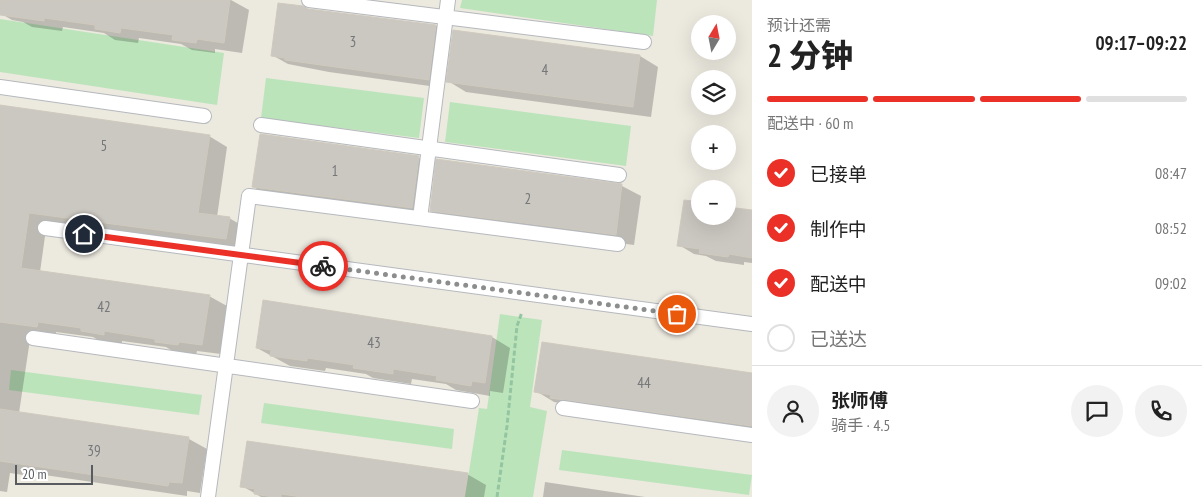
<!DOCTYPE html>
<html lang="zh">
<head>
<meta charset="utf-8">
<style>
	body { margin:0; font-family:"PT Sans Narrow","Noto Sans SC",sans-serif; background:#f2f2f2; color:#222; height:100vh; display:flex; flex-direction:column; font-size:19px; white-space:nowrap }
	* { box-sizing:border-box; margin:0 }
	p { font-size:16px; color:#767676 }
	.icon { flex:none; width:28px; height:28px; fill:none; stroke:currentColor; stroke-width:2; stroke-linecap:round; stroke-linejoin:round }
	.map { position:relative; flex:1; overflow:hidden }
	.details { display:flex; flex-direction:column; background:#fff; width:450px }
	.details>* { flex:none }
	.needle { width:32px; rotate:10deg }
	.fabs { position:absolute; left:691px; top:15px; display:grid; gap:10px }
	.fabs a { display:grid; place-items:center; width:45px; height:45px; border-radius:50%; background:#fff; box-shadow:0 5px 20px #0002; font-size:25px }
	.scale { position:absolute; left:15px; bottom:12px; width:78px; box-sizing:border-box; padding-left:5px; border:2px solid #585c61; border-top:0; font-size:14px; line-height:18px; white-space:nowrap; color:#585c61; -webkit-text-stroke:4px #fff; paint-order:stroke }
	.pin { position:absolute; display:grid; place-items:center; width:42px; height:42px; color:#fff; margin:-21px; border:2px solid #fff; border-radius:50%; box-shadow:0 1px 5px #0007 }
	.courier { position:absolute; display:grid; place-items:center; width:50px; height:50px; margin:-25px; border:4px solid #ea3027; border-radius:50%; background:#fff; color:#222; box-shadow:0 1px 6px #0007 }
	.overview em { font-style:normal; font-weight:800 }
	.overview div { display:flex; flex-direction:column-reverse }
	.overview { display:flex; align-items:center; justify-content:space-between; height:85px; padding:0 15px }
	h1 { font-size:32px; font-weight:800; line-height:38px }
	.bar { display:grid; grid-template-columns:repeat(4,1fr); gap:8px 5px; align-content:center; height:60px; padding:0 15px }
	.bar i { height:6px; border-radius:4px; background:#e0e0e0 }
	.bar .selected { background:#ea3027 }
	.bar p { grid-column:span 4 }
	.line { display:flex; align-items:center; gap:12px; padding:0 15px; border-top:1px solid #e0e0e0 }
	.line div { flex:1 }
	.round { display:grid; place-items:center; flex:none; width:52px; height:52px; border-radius:26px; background:#f2f2f2 }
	ol { padding:0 15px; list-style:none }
	li { display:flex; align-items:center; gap:15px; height:55px }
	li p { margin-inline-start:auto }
	li .icon { padding:5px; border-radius:50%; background:#ea3027; color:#fff; stroke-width:4 }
	li:last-child { color:#767676 }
	li i { width:28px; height:28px; border:2px solid #e0e0e0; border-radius:50% }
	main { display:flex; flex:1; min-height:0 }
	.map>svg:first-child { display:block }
	.green { fill:#bce4bb }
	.shadow { fill:#0003 }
	.building { fill:#cbc7c1; stroke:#d0cabe }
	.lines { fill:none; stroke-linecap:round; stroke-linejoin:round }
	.service-casing { stroke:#b5b8bd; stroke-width:16 }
	.path { stroke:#94c5a1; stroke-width:3; stroke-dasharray:5 2.5; stroke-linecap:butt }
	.service { stroke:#fff; stroke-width:14 }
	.done { stroke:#8c8d8d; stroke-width:5; stroke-dasharray:0 9 }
	.route { stroke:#ea3027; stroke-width:6 }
	.labels { text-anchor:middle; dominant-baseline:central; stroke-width:4; stroke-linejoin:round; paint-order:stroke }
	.number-label { font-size:15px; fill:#757779 }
</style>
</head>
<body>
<main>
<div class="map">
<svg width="752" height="497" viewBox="0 0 752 497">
	<rect width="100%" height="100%" fill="#ece9df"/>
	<path class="green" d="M462 0H657L653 36 460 8Z
		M0 19 224 53 217 105 0 72Z
		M266 78 424 98 419 138 261 118Z
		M450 102 631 126 626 166 445 142Z
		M500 314 542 320 530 407 547 411 533 497H465L479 408 487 409Z
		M11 370 202 395 199 415 9 390Z
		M264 403 454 429 452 449 261 423Z
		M562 450 752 475 749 495 559 470Z"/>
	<path class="shadow" d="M0 0H231L249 10 242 53 215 49V53L192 50 181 44 139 38 138 43 115 40 104 33 63 27 62 31 32 27 23 22 12 20 0 13Z
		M436 26 451 35 444 88 329 72 288 64 272 55Z
		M640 56 658 67 651 117 466 92 448 81Z
		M0 106 209 136 227 147 217 217 229 218 248 229 245 248 47 222 40 272 209 296 227 306 221 354 197 351 196 355 174 352 166 347 122 341V344L100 341 93 337 56 332 55 337 31 333 19 413 189 439 207 449 200 493 187 491V496L31 473 30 476 10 473 7 492 0 491Z
		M419 158 434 166 428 216 269 195 253 187Z
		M438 160 622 186 641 196 634 245 450 221 431 210Z
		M700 204V216H728V208L752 211V263L744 262V265L716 261 706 256 694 254 679 245Z
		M492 337 510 348 503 393 490 391V396L456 390 446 384 412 379 411 384 373 378 366 374 326 368 325 371 290 366 257 348Z
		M752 374V434L554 402 536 391Z
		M467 474 486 485 484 497H261L242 486Z
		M545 482 645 497H543Z"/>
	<path class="building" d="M0 0H230L224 43 197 39 196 43 172 40 173 35 121 28 120 33 95 29V25L44 18V21L0 15Z
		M278 3 303 6 308 9 436 25 429 80 285 60V58L271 56Z
		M453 30 640 55 633 107 446 82Z
		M0 105 210 135 198 213 230 217 226 239 29 213 21 268 210 295 202 345 179 342 178 345 155 342V339L104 331V335L81 331V328L38 322 37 327 0 322Z
		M260 134 419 156 412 208 252 187Z
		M436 159 622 184 616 235 430 211Z
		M684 200 700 202V216H728V207L752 210V258L729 254 728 257 699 253 700 249 677 246Z
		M263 300 492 336 485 383 472 381 471 386 436 380 437 376 393 369V374L353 368 354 365 307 358V361L270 356 271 350 256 348Z
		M542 342 752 373V426L550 398 551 395 534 392Z
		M0 409 189 437 182 483 169 482 168 486 0 461Z
		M247 441 468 473 464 497H302L281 494V497H273L254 494 255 489 240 487Z"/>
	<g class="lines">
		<defs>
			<path id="service" d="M309 0 644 42
				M0 87 204 116
				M261 125 619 175
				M420 218 448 0
				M45 228 752 324
				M33 338 472 401
				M563 408 752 435
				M208 497 249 196 618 244"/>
		</defs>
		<use href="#service" class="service-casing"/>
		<path class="path" d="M497 497 507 426 517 326 522 312"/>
		<use href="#service" class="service"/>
	</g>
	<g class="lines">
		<path class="done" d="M323 266 677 314"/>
		<path class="route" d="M84 234 323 266"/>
	</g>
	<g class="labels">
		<g class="number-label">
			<text x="353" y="41">3</text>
			<text x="545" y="69">4</text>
			<text x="104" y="145">5</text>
			<text x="335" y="170">1</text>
			<text x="528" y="198">2</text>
			<text x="104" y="306">42</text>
			<text x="374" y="342">43</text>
			<text x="644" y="382">44</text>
			<text x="94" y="450">39</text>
		</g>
	</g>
</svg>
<div class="fabs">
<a><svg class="needle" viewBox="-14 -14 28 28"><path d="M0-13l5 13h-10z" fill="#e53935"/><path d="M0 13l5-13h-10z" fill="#767676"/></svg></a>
<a><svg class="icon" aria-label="layers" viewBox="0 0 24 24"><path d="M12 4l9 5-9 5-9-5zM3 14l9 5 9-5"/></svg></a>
<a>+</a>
<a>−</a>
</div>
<div class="scale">20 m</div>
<div class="pin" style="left:677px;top:314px;background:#ea580c"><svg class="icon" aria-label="bag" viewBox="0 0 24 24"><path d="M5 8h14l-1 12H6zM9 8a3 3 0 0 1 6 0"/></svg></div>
<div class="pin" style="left:84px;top:234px;background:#1f2937"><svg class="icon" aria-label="home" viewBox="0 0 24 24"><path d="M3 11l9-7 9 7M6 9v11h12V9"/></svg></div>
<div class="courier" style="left:323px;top:266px"><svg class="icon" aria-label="bike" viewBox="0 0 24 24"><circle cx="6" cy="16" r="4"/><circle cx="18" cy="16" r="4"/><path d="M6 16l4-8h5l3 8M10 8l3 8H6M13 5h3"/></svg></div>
</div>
<section class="details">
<div class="overview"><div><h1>2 分钟</h1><p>预计还需</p></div><em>09:17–09:22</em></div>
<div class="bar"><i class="selected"></i><i class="selected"></i><i class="selected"></i><i></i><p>配送中 · 60 m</p></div>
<ol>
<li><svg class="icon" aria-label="check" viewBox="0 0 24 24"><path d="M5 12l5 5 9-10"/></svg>已接单<p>08:47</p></li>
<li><svg class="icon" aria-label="check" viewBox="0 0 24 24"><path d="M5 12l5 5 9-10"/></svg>制作中<p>08:52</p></li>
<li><svg class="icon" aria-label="check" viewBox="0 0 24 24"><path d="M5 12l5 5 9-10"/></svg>配送中<p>09:02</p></li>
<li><i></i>已送达</li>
</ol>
<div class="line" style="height:90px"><a class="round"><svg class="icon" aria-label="person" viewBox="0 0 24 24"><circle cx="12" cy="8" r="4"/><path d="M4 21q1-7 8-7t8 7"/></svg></a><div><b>张师傅</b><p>骑手 · 4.5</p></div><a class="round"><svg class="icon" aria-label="chat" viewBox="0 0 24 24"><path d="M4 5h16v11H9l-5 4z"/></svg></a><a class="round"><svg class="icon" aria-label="phone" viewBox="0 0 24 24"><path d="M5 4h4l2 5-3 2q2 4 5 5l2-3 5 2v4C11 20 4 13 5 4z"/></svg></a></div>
</section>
</main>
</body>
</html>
